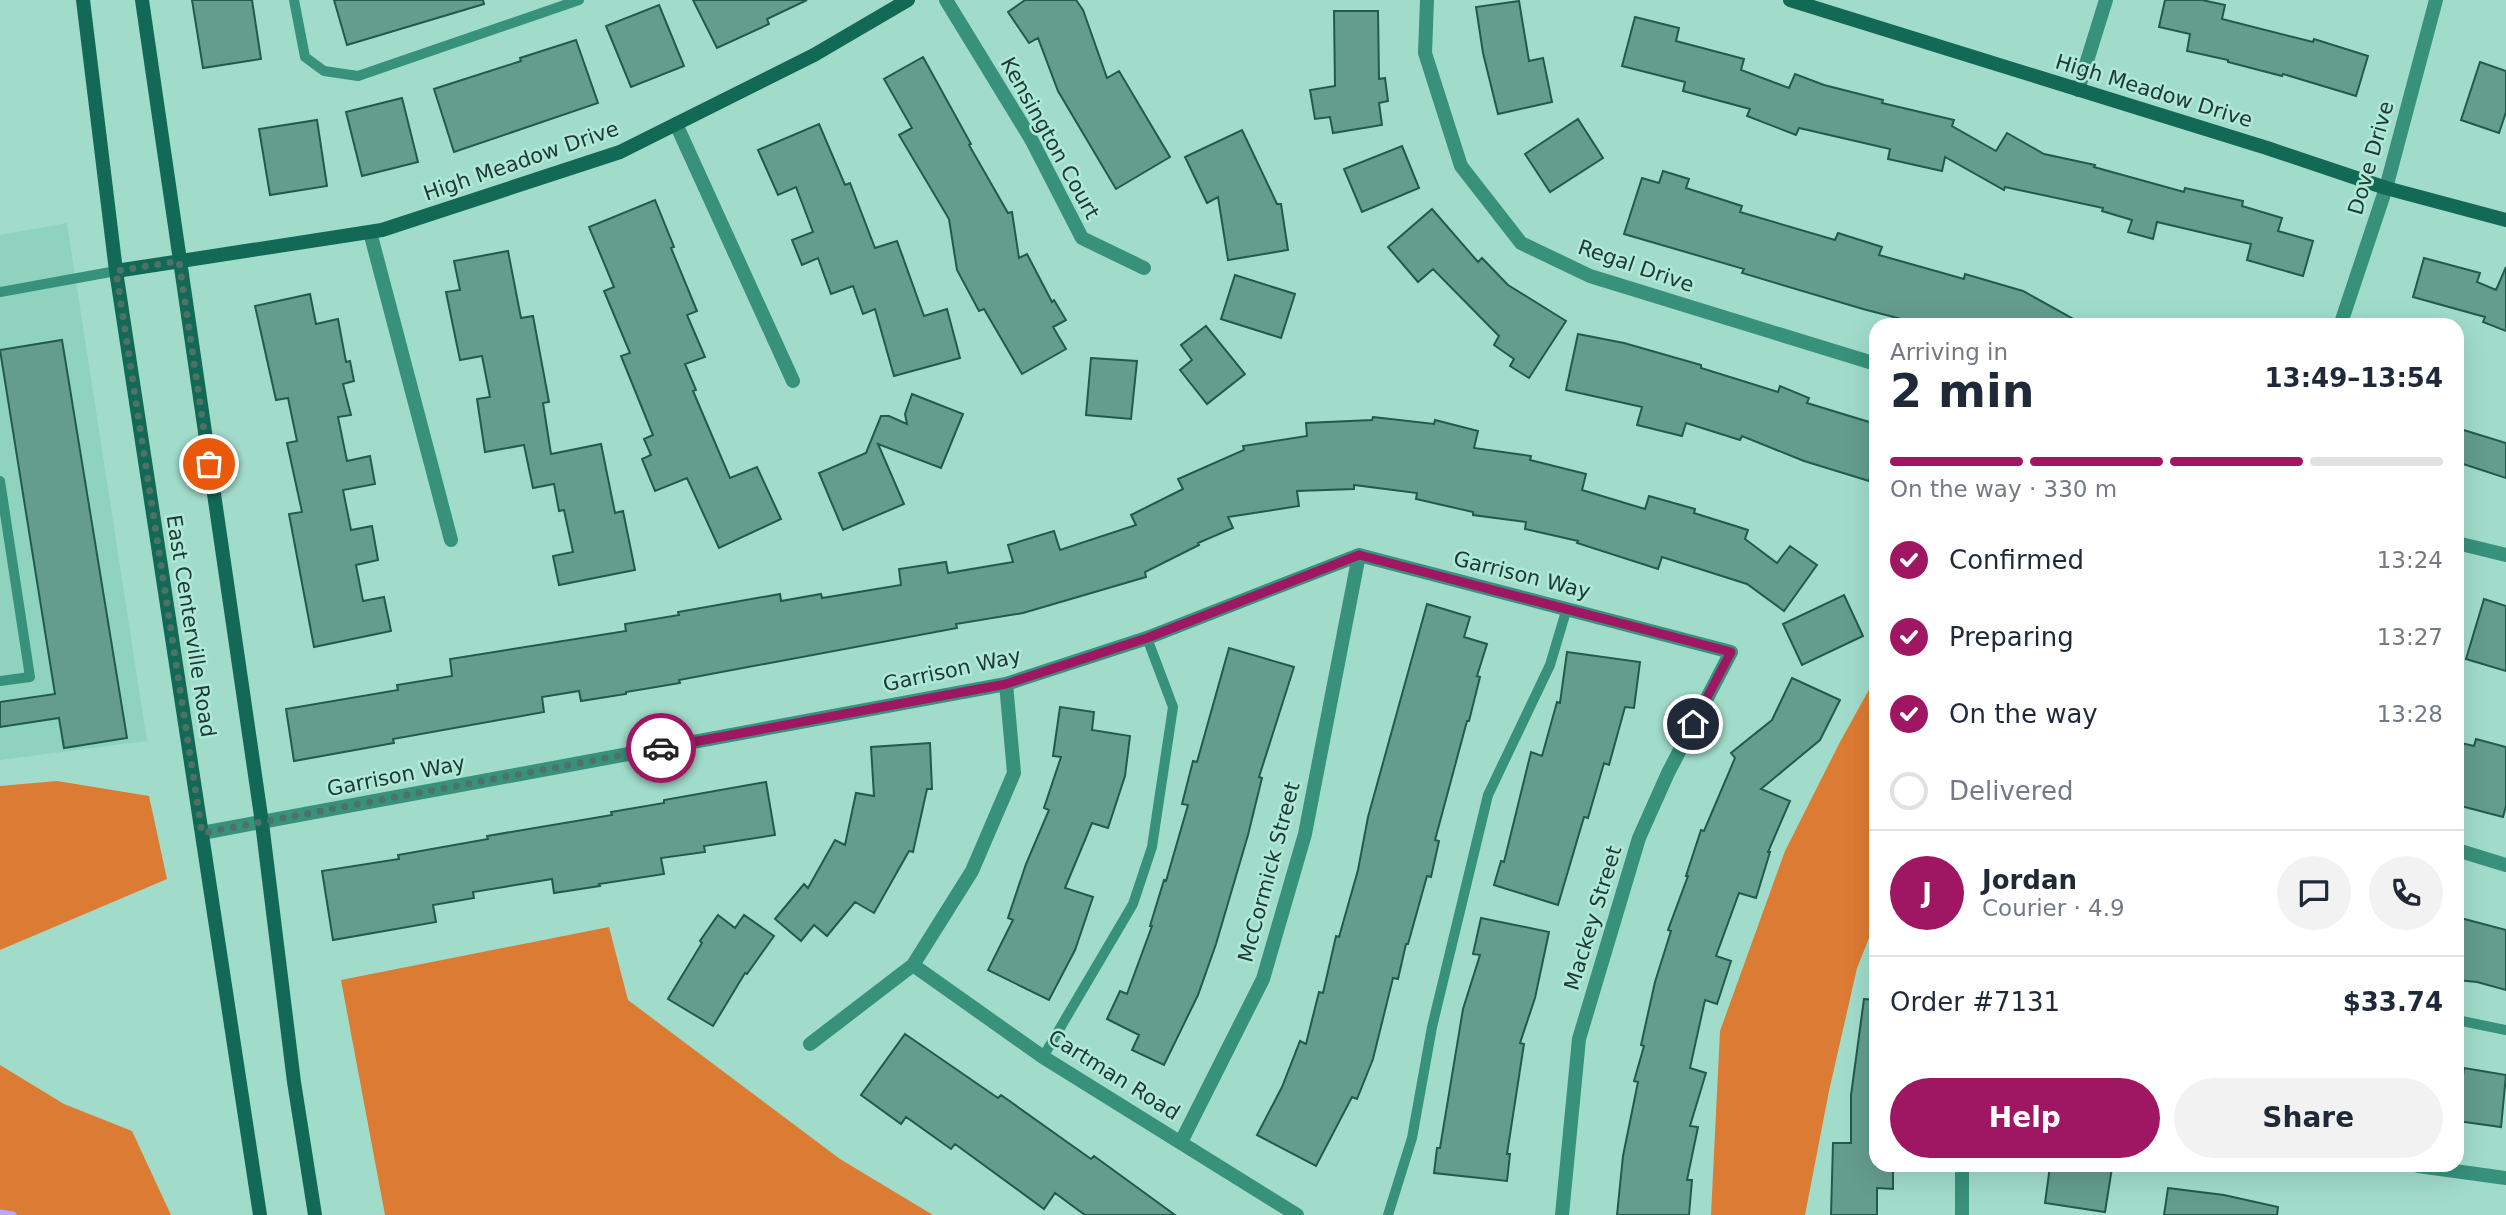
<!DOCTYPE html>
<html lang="en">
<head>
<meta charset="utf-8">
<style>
	body { margin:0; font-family:"DejaVu Sans",sans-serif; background:#f2f2f3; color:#1f2937; height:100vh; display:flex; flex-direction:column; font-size:26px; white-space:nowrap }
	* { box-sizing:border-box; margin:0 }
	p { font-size:23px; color:#747a83 }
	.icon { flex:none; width:38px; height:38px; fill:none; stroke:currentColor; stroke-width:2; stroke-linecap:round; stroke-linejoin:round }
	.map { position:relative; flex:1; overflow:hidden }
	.panel { position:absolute; left:1869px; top:318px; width:595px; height:854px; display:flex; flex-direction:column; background:#fff; border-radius:21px; box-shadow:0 7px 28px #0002 }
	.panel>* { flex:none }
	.pin { position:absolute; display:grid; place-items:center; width:60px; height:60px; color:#fff; margin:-30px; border:4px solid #fff; border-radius:50%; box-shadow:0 2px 7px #0007 }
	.courier { position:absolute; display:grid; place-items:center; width:70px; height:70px; margin:-35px; border:5px solid #9f1662; border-radius:50%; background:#fff; color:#222; box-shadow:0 2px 9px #0007 }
	.head em { font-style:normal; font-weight:700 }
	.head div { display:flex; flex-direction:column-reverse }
	.head { display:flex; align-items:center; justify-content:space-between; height:119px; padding:0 21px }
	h1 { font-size:46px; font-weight:700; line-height:52px }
	.bar { display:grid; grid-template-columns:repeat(4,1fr); gap:10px 7px; align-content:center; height:84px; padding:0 21px }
	.bar i { height:9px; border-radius:5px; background:#e0e1e3 }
	.bar .on { background:#9f1662 }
	.bar p { grid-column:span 4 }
	.line { display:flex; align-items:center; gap:18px; padding:0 21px; border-top:2px solid #e0e1e3 }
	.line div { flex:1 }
	.round { display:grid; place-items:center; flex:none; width:74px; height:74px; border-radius:37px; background:#f2f2f3 }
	ol { padding:0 21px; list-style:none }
	li { display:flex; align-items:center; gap:21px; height:77px }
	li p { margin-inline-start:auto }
	li .icon { padding:7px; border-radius:50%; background:#9f1662; color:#fff; stroke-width:4 }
	li:last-child { color:#747a83 }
	li i { width:38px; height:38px; border:4px solid #e0e1e3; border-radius:50% }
	.primary-button { display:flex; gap:14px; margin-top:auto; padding:14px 21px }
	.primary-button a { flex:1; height:80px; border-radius:42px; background:#9f1662; color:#fff; font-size:28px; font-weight:700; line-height:80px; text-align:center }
	.primary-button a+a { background:#f2f2f3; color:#1f2937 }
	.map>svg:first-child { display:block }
	.built { fill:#8fd3be }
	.forest { fill:#dc7b33 }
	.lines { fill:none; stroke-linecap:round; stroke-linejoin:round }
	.stream { stroke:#b9a7f9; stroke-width:7 }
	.building { fill:#649d8c; stroke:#215b4c; stroke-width:2 }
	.lane { stroke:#37917b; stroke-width:10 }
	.street { stroke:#37917b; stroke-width:14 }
	.secondary { stroke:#126956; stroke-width:14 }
	.done { stroke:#4e7267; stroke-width:7; stroke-dasharray:0 12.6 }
	.route { stroke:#9f1662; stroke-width:9 }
	.labels { text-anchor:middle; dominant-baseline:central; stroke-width:5; stroke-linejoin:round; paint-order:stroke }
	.street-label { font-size:21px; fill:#213932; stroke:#aeead7 }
</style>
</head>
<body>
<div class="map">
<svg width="2506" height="1215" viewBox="0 0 2506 1215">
	<rect width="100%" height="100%" fill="#a1dcca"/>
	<path class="built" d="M67 223 147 741 0 760V235Z"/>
	<path class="forest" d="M1876 677V921L1857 968 1829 1091 1805 1215H1711L1720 1031 1785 851 1840 742Z
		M57 781 149 796 167 879 0 950V786Z
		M609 927 628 1000 840 1159 933 1215H385L341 980Z
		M0 1065 64 1104 132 1131 171 1215H0Z"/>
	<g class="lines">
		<path class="stream" d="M0 1213 13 1215"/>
	</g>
	<path class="building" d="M192 0H252L261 59 203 68Z
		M334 0H483L484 4 347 45Z
		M693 0H807L767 19 769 24 717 48Z
		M1025 0H1076L1083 10 1107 78 1119 71 1170 157 1116 189 1058 91 1038 38 1029 43 1008 12Z
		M2165 0H2202L2225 5 2222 19 2313 42 2314 39 2368 56 2356 96 2283 74 2282 76 2228 62V60L2187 51 2190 34 2159 27Z
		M1519 1 1529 61 1543 58 1552 102 1498 114 1483 53 1476 7Z
		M659 5 684 66 631 87 606 26Z
		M1334 11H1378L1379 79 1385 78 1388 101 1379 103 1382 125 1333 133 1330 117 1315 119 1310 90 1335 86Z
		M1635 17 1679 28 1676 41 1744 59 1741 70 1789 88 1795 74 1824 85 1883 100 1882 103 1954 120 1952 126 1996 151 2007 133 2044 154 2095 165 2094 167 2184 192 2185 188 2243 201 2242 206 2282 218 2278 231 2313 241 2303 276 2247 260 2251 244 2157 222 2153 239 2128 232 2132 220 2102 211 2103 208 2005 187 2004 190 1945 157 1942 171 1888 159 1890 149 1799 128 1796 135 1747 116 1750 109 1683 91 1685 82 1622 66Z
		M576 40 598 103 454 152 434 89 521 61 520 58Z
		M923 57 971 144 969 145 1008 213 1012 212 1019 258 1027 254 1052 302 1054 300 1066 320 1053 327 1066 349 1022 374 984 309 979 311 957 270 949 219 899 135 912 128 884 79Z
		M2480 62 2506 71V112L2499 133 2461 120Z
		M402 98 418 162 362 176 346 112Z
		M1578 119 1603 158 1550 192 1525 154Z
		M317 120 327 186 270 195 259 129Z
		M819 124 845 185 850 183 875 248 897 241 924 316 947 309 960 358 894 376 875 309 863 314 853 286 831 294 818 258 802 265 792 240 813 232 796 187 778 195 758 150Z
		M1242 130 1277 204H1281L1288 250 1228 260 1218 197 1207 203 1185 157Z
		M1402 146 1419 188 1362 212 1344 169Z
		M1663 171 1689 179 1686 188 1742 206 1740 212 1835 240 1838 233 1882 247 1879 255 1964 279 1965 274 2023 291 2086 326H1928L1863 309 1742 273 1744 269 1624 234 1642 178 1659 183Z
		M655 200 674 247 671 248 697 311 687 315 705 357 685 364 696 390 693 391 730 478 757 467 781 519 719 548 687 478 655 491 642 459 651 455 644 439 653 435 621 356 630 353 604 291 614 287 589 227Z
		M1432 209 1478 262 1482 258 1508 285 1566 321 1529 378 1510 366 1514 359 1494 345 1499 336 1433 269 1418 282 1388 247Z
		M508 251 521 318 533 316 549 402 543 403 551 454 601 444 615 513 623 511 635 570 559 585 553 556 573 552 564 510 559 511 554 484 533 488 524 445 485 452 477 399 490 397 482 356 460 360 446 292 460 290 454 261Z
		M2424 258 2480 273 2477 282 2496 290 2506 267V331L2483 322 2485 317 2413 297Z
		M1235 275 1295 294 1281 338 1221 319Z
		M310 294 316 324 338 319 346 362 350 361 354 381 343 384 351 415 338 417 347 461 370 456 375 484 343 490 351 530 372 526 378 560 356 565 363 601 384 597 391 631 314 647 289 514 302 512 287 443 297 441 288 398 276 400 255 306Z
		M1206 326 1245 374 1207 404 1180 370 1192 360 1181 345Z
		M1578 334 1624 343 1701 365V368L1778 392 1780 386 1809 398 1807 403 1876 424V457L1869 481 1804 461 1742 436 1740 440 1686 423 1682 436 1637 425 1642 407 1566 390Z
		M62 340 127 738 64 748 59 718 0 727V702L55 694 0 350Z
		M1091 358 1137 361 1131 419 1086 415Z
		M912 394 963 414 941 468 878 444 904 504 843 530 819 473 866 453 881 416H889L907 424 905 414Z
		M1373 417 1434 424 1435 420 1478 431 1474 448 1531 456 1530 460 1586 474 1582 490 1645 509 1649 496 1695 509 1694 513 1748 530 1745 539 1777 563 1790 546 1817 565 1784 611 1747 584 1662 557 1658 569 1577 543 1578 541 1525 529 1526 522 1473 515V512L1416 499 1417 493 1354 485V489L1297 491 1299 506 1228 517 1233 528 1198 543 1199 545 1145 572 1146 577 1023 613 956 624 957 628 679 680 680 683 626 692V694L581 701 579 691 542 697 544 712 393 739 394 743 294 761 286 709 398 690 397 685 452 676 450 659 626 631 625 624 679 615 678 612 780 594 781 601 821 594 822 598 901 585 899 569 946 562 948 573 1013 562 1008 545 1054 531 1060 550 1136 525 1131 515 1183 489 1178 479 1244 450 1243 446 1307 436 1306 423 1372 420Z
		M2457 428 2506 443V478L2457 462Z
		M1844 595 1863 636 1802 665 1783 624Z
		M2484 599 2506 606V671L2466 659Z
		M1427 604 1470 617 1464 637 1487 644 1477 676 1480 677 1469 721H1467L1435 840 1439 841 1431 877 1427 876 1408 944H1406L1398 979 1393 978 1373 1059 1357 1099 1352 1097 1316 1166 1257 1135 1282 1087 1300 1041 1306 1044 1319 992 1323 993 1336 936 1339 937 1358 870 1368 817Z
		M1229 648 1294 667 1259 777 1262 778 1248 835 1216 944 1198 995 1164 1065 1132 1050 1139 1035 1107 1019 1120 991 1127 994 1152 926H1150L1164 880 1166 881 1188 805 1182 804 1193 761 1197 762Z
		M1567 652 1640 662 1634 708 1625 707 1609 765 1604 763 1588 818 1584 817 1558 905 1494 885 1501 861 1504 862 1531 752 1542 756 1557 702 1560 703Z
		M1792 678 1840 700 1820 740 1761 789 1790 801 1768 852H1770L1756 898 1739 893 1716 956 1731 961 1717 1004 1705 1000 1690 1068 1706 1073 1690 1126 1698 1127 1687 1180H1692L1689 1215H1617L1623 1156 1638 1082 1634 1081 1644 1046 1641 1045 1655 982 1671 931 1668 930 1688 876H1686L1701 830 1704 831 1735 758 1731 753 1772 720Z
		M1060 707 1094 712 1092 730 1130 736 1125 776 1108 828 1092 823 1065 888 1093 897 1075 950 1049 1000 988 970 1013 920 1008 918 1026 864 1049 810 1044 808 1061 757 1053 756Z
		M2476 739 2506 747V806L2503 817 2457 805V742L2474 746Z
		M930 743 932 789H927L913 852 909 851 874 913 855 902 827 936 814 925 801 941 775 919 804 884 808 888 835 840 845 845 856 793 874 796 871 747Z
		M766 782 775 835 704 846 705 852 661 858 664 874 599 884 600 886 554 893 552 879 473 892 474 898 433 905 436 922 333 940 322 871 399 859 398 855 488 839 487 836 612 815 611 812 664 803V800Z
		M718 915 735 928 744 915 774 936 747 974 745 973 713 1026 668 999 702 943 700 941Z
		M2457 917 2506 930V990L2477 982 2457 980Z
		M1481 918 1549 932 1535 998 1520 1043 1524 1044 1507 1154H1510L1507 1181 1434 1173 1437 1148H1440L1463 1009 1480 955 1473 954Z
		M1864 999 1876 1000V1166H1893V1189L1877 1188V1215H1831L1833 1143H1851V1095Z
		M905 1034 998 1098 1001 1095 1091 1159 1094 1156 1175 1215H1085L1055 1193 1044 1209 955 1144 951 1149 906 1117 901 1124 861 1095Z
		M2464 1068 2506 1075 2501 1127 2457 1121Z
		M2050 1166 2112 1168 2105 1212 2045 1203Z
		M2168 1188 2224 1195 2278 1207 2277 1215H2164Z"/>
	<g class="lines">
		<path class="lane" d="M294 0 305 57 324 71 358 76 579 0
			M0 292 116 271
			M0 481 30 677 0 681
			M2457 1020 2506 1030
			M1043 1057 1133 904 1152 847 1173 707 1147 638
			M1388 1215 1412 1138 1432 1027 1488 795 1550 665 1567 608"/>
		<path class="street" d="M946 0 1031 139 1082 238 1144 268
			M1427 0 1425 53 1461 166 1521 243 1590 276 1876 364
			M2078 90 2106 0
			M676 124 793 381
			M370 232 451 540
			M2340 326 2386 188 2436 0
			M2457 543 2506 555
			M202 833 1006 684 1147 638 1359 555 1731 652 1668 773 1639 838 1579 1039 1562 1215
			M2457 850 2506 865
			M913 965 1043 1057 1297 1215
			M810 1044 913 965 972 871 1014 773 1006 684
			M1181 1142 1263 979 1305 834 1359 555
			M1962 1166V1215
			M2418 1166 2506 1178"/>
		<path class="secondary" d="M83 0 116 271 260 1215
			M142 0 262 823 294 1082 315 1215
			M1790 0 2267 148 2386 188 2506 220
			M116 271 382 230 620 152 814 55 908 0"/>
	</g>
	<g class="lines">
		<path class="done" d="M209 464 179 261 116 271 202 833 661 748"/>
		<path class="route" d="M661 748 1006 684 1147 638 1359 555 1731 652 1693 724"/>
	</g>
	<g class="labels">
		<g class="street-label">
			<text transform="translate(2154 91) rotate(17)">High Meadow Drive</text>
			<text transform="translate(1050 138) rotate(61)">Kensington Court</text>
			<text transform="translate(2371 158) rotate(-74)">Dove Drive</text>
			<text transform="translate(521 161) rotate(-19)">High Meadow Drive</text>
			<text transform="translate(1636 266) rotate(19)">Regal Drive</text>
			<text transform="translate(1522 575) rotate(14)">Garrison Way</text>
			<text transform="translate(191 626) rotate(81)">East Centerville Road</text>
			<text transform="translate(952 670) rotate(-12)">Garrison Way</text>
			<text transform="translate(396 776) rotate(-11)">Garrison Way</text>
			<text transform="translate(1269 872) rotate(-75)">McCormick Street</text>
			<text transform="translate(1593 918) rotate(-73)">Mackey Street</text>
			<text transform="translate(1114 1075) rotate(32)">Cartman Road</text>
		</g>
	</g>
</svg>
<div class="pin" style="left:209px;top:464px;background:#ea580c"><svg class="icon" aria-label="bag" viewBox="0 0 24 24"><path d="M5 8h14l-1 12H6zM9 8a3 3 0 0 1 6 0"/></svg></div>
<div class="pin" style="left:1693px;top:724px;background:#1f2937"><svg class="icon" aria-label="home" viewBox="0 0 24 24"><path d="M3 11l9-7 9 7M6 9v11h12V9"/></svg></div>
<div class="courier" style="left:661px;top:748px"><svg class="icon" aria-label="car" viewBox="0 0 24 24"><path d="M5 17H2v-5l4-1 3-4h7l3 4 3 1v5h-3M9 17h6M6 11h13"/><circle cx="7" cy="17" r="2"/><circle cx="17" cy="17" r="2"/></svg></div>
<section class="panel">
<div class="head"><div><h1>2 min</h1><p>Arriving in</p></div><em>13:49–13:54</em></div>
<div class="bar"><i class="on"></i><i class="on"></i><i class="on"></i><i></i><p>On the way · 330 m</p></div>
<ol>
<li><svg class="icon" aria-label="check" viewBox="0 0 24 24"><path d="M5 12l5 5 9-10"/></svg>Confirmed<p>13:24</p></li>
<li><svg class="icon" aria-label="check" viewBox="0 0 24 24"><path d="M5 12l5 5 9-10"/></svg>Preparing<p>13:27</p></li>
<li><svg class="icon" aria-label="check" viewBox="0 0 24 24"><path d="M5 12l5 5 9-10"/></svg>On the way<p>13:28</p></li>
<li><i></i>Delivered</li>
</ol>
<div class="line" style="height:126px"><b class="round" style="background:#9f1662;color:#fff">J</b><div><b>Jordan</b><p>Courier · 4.9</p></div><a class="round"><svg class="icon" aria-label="chat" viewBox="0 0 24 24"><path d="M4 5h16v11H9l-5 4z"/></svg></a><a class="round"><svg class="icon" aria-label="phone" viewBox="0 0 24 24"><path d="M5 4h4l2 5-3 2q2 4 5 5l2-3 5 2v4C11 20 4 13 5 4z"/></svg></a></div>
<div class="line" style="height:91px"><div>Order #7131</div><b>$33.74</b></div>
<div class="primary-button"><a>Help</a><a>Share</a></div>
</section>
</div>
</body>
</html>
